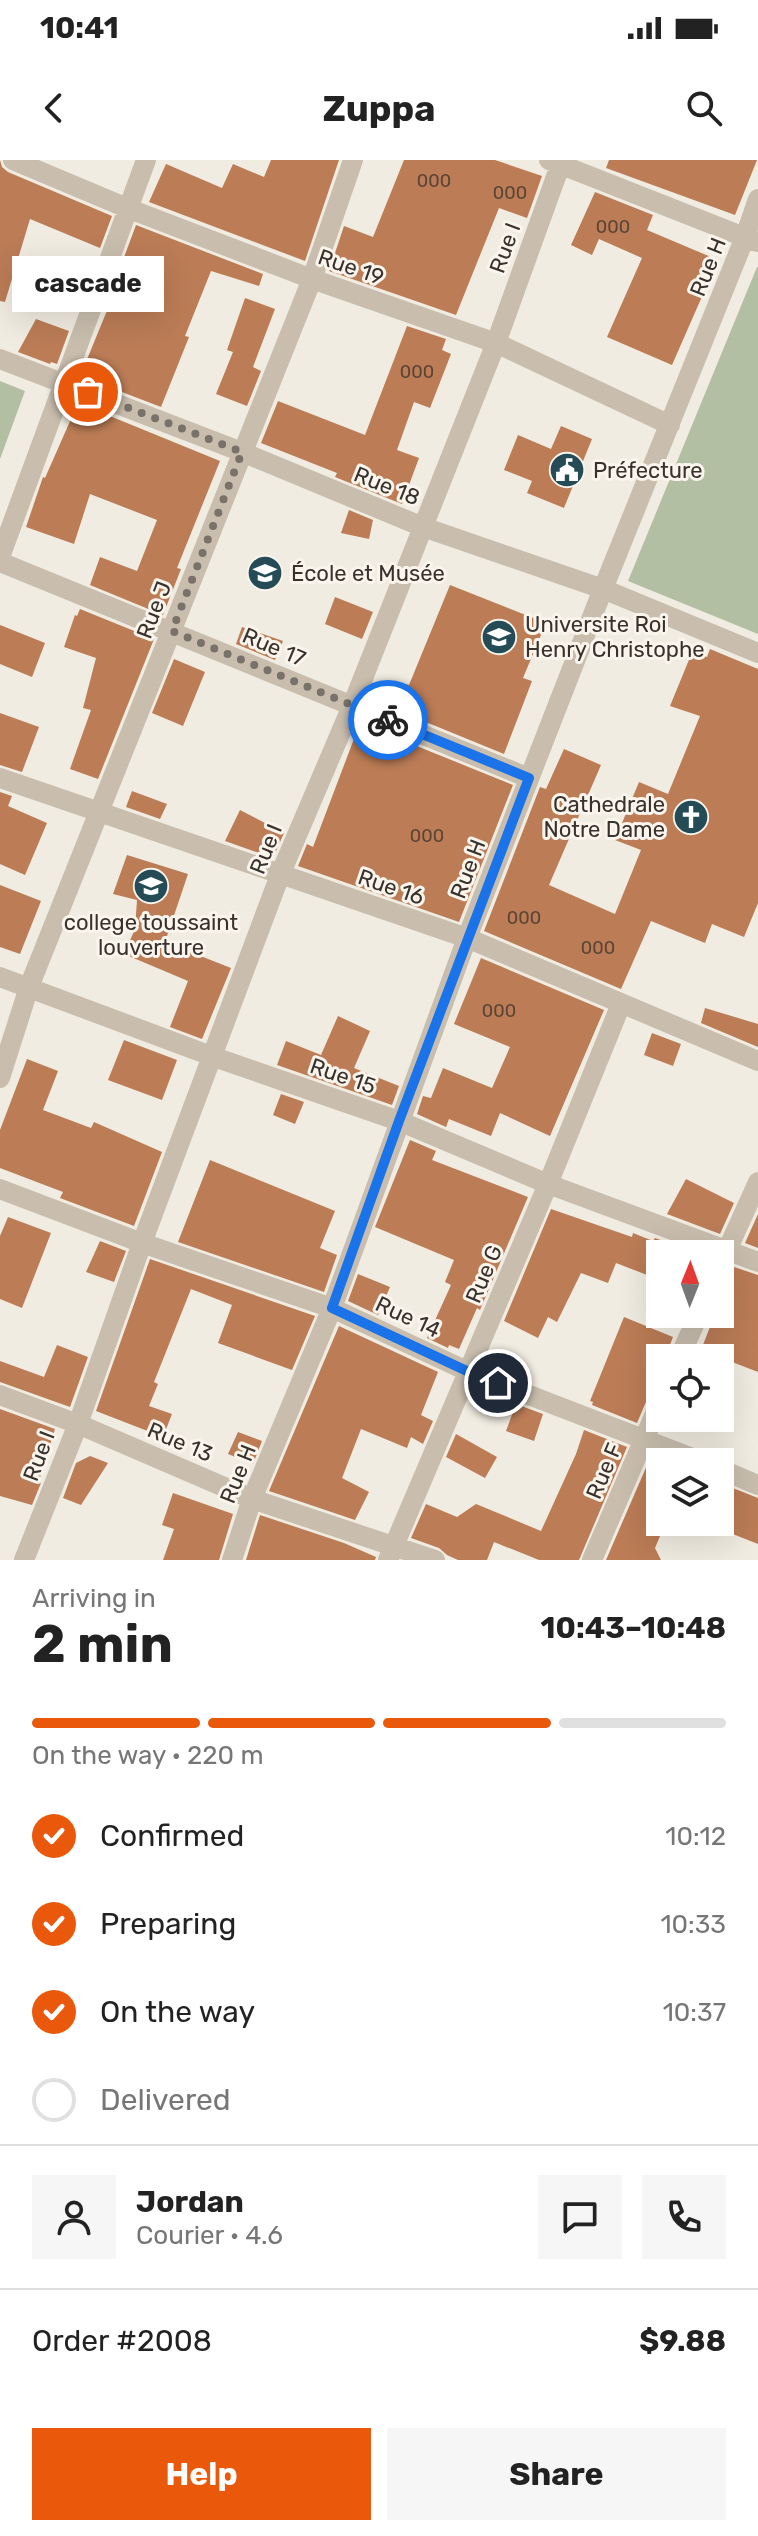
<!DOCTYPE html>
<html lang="en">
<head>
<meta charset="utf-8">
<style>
	body { margin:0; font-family:Rubik,sans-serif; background:#f6f6f6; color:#222; height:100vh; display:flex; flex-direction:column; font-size:30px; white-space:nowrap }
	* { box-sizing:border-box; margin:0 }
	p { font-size:26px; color:#767676 }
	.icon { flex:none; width:44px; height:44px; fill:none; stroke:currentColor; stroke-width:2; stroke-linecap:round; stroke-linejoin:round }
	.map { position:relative; height:1400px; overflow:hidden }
	.details { display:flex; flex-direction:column; background:#fff; flex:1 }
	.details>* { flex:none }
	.needle { width:52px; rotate:1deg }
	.fabs { position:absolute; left:646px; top:1080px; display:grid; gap:16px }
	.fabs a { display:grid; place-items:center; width:88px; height:88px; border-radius:0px; background:#fff; box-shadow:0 8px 32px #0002; font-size:40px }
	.pin { position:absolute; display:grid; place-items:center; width:68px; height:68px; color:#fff; margin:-34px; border:4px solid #fff; border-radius:50%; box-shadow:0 2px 8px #0007 }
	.courier { position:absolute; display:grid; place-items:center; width:80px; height:80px; margin:-40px; border:6px solid #1a73e8; border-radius:50%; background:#fff; color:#222; box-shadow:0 2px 10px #0007 }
	.bubble { position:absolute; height:56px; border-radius:0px; background:#fff; box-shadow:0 8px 32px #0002; font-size:26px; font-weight:700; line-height:56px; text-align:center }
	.headline em { font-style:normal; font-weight:700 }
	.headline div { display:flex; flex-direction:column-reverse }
	.headline { display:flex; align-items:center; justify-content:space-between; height:136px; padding:0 32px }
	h1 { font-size:52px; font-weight:700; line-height:60px }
	.bar { display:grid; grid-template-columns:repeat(4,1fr); gap:12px 8px; align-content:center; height:96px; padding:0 32px }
	.bar i { height:10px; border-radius:6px; background:#e0e0e0 }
	.bar .on { background:#ea580c }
	.bar p { grid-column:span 4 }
	.line { display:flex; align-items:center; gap:20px; padding:0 32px; border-top:2px solid #e0e0e0 }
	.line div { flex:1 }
	.round { display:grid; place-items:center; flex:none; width:84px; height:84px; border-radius:0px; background:#f6f6f6 }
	ol { padding:0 32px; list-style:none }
	li { display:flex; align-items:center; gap:24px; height:88px }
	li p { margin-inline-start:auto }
	li .icon { padding:8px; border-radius:50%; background:#ea580c; color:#fff; stroke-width:4 }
	li:last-child { color:#767676 }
	li i { width:44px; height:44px; border:4px solid #e0e0e0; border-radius:50% }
	.cta { display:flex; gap:16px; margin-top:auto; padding:16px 32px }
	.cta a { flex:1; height:92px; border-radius:0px; background:#ea580c; color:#fff; font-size:32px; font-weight:700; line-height:92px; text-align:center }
	.cta a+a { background:#f6f6f6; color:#222 }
	.status { display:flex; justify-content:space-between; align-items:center; height:56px; padding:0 40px; background:#fff; direction:ltr }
	.status svg { height:22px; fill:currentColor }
	header { display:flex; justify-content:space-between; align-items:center; height:104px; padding:0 32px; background:#fff; font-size:36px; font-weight:700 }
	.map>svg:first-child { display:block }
	.green { fill:#b2bfa2 }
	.building { fill:#bb7c56 }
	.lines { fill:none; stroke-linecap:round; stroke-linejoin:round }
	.minor { stroke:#c9beae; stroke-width:20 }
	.done { stroke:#79726b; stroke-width:8; stroke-dasharray:0 14.4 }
	.route { stroke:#1a73e8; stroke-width:10 }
	.labels { text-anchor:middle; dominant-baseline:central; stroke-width:6; stroke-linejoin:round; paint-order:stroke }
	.number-label { font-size:18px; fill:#594436 }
	.street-label { font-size:22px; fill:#38312c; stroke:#f9f5ed }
	.poi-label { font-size:22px; fill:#38312c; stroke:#f9f5ed; text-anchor:start }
</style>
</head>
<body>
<div class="status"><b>10:41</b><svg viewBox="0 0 49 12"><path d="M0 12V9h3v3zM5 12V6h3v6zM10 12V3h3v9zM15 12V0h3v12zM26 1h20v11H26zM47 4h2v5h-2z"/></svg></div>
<header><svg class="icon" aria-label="back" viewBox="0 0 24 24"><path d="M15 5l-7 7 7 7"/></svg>Zuppa<svg class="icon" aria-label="search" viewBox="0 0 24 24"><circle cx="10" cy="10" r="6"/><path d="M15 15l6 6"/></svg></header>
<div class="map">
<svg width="758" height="1400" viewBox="0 0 758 1400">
	<rect width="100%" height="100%" fill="#f1ece1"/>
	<path class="green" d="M757 107H758V474L628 421Z
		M0 221 25 231 0 299Z"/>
	<path class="building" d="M0 0 2 7 8 12 112 56 100 88 30 59 5 142 0 141Z
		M271 0H339L305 101 149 42 166 4 222 28 233 4 264 17Z
		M404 0H495L542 16 527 58 499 48 456 155 329 111 344 66 373 77Z
		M609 0H757L735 55 606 8Z
		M595 32 653 55 647 70 718 100 672 205 607 177 642 98 599 79 592 95 571 85Z
		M136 65 263 114 259 126 211 111 185 176 189 177 161 247 88 219 89 217 81 214 113 136 110 135Z
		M245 138 275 149 253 207 261 211 247 246 216 234 233 192 227 190Z
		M36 159 69 171 57 204 51 202 50 204 18 192Z
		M407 166 446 179 442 190 451 194 430 248 414 242 397 290 419 298 402 344 335 317 337 313 261 283 278 241 365 275Z
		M78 243 220 301 177 408 181 409 163 455 90 425 100 397 137 411 157 360 90 334 74 384 26 367 43 317 45 318Z
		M561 266 592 279 564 348 527 333 532 321 504 310 518 275 551 289Z
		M349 350 373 360 369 379 341 373Z
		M450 425 546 463 523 518 532 521 504 594 394 549 406 524 409 525Z
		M335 437 373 452 362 479 325 464Z
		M80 449 154 479 98 619 70 609 91 550 83 548 96 498 64 487 75 455 77 456Z
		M0 465 45 483 32 517 0 504Z
		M242 467 283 481 275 500 236 484Z
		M710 489 758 509V743L744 777 712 764 705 783 651 761 621 829 484 771 540 627 546 629 564 589 601 605 549 725 615 754 641 690 615 680 639 622 668 634 700 556 670 546 693 490 707 497Z
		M174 499 205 512 183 566 152 553Z
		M0 553 39 567 22 612 0 605Z
		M360 563 513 625 459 762 298 706 307 684 313 687Z
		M132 631 167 644 160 659 126 647Z
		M0 632 12 636 8 646 47 663 25 715 0 704Z
		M240 650 284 673 273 698 225 681Z
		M127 695 188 714 165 782 231 808 202 879 170 867 188 821 124 794 135 769 137 740 113 734Z
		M0 725 41 741 20 794 0 787Z
		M481 798 604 850 550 976 500 953 491 976 449 959 446 967 417 954 423 936 431 938 443 908 492 928 510 887 454 864Z
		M705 848 758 864V887L701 863Z
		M338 856 370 871 354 908 399 926 392 945 277 905 286 881 321 895Z
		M652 873 681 884 673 906 644 895Z
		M124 880 177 900 162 940 108 920Z
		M27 899 58 911 43 950 91 968 94 962 162 992 134 1066 60 1038 63 1032 0 1008V970Z
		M281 934 304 942 295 964 273 955Z
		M410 980 436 991 432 1000 528 1037 480 1150 477 1148 459 1189 449 1185 448 1188 427 1178 451 1125 445 1122 454 1100 375 1067Z
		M210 1000 335 1051 320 1088 337 1095 324 1132 178 1082Z
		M686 1019 734 1043 720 1074 667 1054Z
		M551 1049 632 1077 633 1073 653 1081 655 1078 699 1094H660V1120L616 1103 608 1123 581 1113 557 1162 548 1157 538 1178 504 1161Z
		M758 1054V1088L745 1083Z
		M8 1057 51 1073 22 1148 0 1139V1076Z
		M100 1081 126 1091 114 1122 86 1112Z
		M150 1099 315 1156 292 1210 218 1183 232 1145 191 1129 154 1222 158 1224 149 1246 172 1254 163 1277 96 1251Z
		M734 1107 758 1115V1212L701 1190 715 1154H720V1141Z
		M358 1114 390 1127 378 1155 348 1141Z
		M624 1157 673 1177 665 1198H660V1209L637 1263 592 1245 593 1242 590 1241Z
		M339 1166 438 1212 421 1255 433 1261 423 1284 411 1277 407 1288 361 1269 342 1318 369 1332 355 1360 269 1331Z
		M57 1185 88 1197 70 1247 0 1222V1201L44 1217Z
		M516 1244 543 1254 534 1281 506 1271Z
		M0 1249 55 1269 38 1324 41 1323 32 1345 0 1336Z
		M584 1270 627 1287 579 1400H539L494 1382 487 1400H458L447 1395 439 1388 411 1378 426 1344 457 1357 476 1344 541 1371 576 1294Z
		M238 1272 262 1281 253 1304 228 1294Z
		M456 1274 497 1297 485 1318 446 1297Z
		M90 1296 108 1303 81 1345 63 1338 76 1303Z
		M651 1296 660 1299V1362H666L655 1388 661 1400H606Z
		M720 1323 758 1338V1384L720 1369Z
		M173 1333 233 1354 219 1400H163L174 1369 162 1365Z
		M260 1355 344 1383 376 1397 375 1400H246Z"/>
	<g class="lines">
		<path class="minor" d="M13 0 127 48 312 119 496 183 670 265
			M549 0 757 82
			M0 199 242 292 423 367 603 429 758 493
			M0 397 146 0
			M0 402 529 618
			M0 618 467 778 758 901
			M0 817 214 897 399 961 548 1024 758 1102
			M0 918 29 827 312 119 353 0
			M0 1029 142 1083 332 1148 469 1212 703 1302
			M720 1106 758 1022
			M679 1198 699 1154
			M0 1235 78 1264 252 1339 435 1400
			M720 1309 758 1325
			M24 1400 78 1264 142 1083 280 715 352 546 496 183 562 0
			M232 1400 252 1339 332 1148 467 778 603 429 745 77 758 39
			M388 1400 548 1024 621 844
			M592 1400 660 1242"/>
	</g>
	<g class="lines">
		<path class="done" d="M88 232 242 292 172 471 388 560"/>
		<path class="route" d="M388 560 529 618 399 961 332 1148 469 1212 498 1223"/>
	</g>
	<defs>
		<symbol id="civic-disc" viewBox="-11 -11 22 22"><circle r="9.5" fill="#254c56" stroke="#f9f5ed"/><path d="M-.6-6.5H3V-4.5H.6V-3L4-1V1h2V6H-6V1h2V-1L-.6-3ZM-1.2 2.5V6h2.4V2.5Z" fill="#fff"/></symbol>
		<symbol id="school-disc" viewBox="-11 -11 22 22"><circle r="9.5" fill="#254c56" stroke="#f9f5ed"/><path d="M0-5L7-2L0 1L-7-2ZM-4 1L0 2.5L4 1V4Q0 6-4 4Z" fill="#fff"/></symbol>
		<symbol id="university-disc" viewBox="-11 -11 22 22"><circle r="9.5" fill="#254c56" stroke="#f9f5ed"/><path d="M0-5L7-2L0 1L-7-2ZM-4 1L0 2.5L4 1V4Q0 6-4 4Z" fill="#fff"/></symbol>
		<symbol id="church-disc" viewBox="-11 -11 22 22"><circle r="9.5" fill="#254c56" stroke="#f9f5ed"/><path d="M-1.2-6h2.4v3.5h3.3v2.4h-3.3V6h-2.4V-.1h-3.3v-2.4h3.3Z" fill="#fff"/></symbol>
	</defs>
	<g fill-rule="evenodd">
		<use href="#civic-disc" x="547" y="290" width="40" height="40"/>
		<use href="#school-disc" x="245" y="393" width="40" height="40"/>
		<use href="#university-disc" x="479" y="457" width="40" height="40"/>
		<use href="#church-disc" x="671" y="637" width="40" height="40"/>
		<use href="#school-disc" x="131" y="706" width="40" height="40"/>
	</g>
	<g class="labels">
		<g class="number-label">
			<text x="434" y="21">000</text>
			<text x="510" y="33">000</text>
			<text x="613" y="67">000</text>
			<text x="417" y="212">000</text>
			<text x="427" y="676">000</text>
			<text x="524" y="758">000</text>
			<text x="598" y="788">000</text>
			<text x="499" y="851">000</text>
		</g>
		<g class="street-label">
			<text transform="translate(505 88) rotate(-70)">Rue I</text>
			<text transform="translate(351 107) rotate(19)">Rue 19</text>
			<text transform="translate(708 107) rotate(-68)">Rue H</text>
			<text transform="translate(387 326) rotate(22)">Rue 18</text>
			<text transform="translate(154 450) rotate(-69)">Rue J</text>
			<text transform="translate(274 487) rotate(23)">Rue 17</text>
			<text transform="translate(266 689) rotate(-68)">Rue I</text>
			<text transform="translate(468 709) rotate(-69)">Rue H</text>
			<text transform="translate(391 727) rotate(19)">Rue 16</text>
			<text transform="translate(343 916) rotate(19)">Rue 15</text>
			<text transform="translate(484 1114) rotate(-67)">Rue G</text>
			<text transform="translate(408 1157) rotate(25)">Rue 14</text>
			<text transform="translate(180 1282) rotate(23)">Rue 13</text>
			<text transform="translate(39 1296) rotate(-69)">Rue I</text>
			<text transform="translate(604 1311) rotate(-67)">Rue F</text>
			<text transform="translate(238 1314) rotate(-68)">Rue H</text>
		</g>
		<g class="poi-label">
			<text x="593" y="310">Préfecture</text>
			<text x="291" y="413">École et Musée</text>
			<text x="525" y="464">Universite Roi<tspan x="525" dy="25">Henry Christophe</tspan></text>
			<text x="665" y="644" text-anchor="end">Cathedrale<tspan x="665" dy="25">Notre Dame</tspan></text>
			<text x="151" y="762" text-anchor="middle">college toussaint<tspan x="151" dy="25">louverture</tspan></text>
		</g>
	</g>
</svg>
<div class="fabs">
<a><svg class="needle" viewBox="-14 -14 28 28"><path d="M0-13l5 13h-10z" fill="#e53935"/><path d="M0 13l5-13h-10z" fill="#767676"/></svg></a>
<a><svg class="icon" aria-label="locate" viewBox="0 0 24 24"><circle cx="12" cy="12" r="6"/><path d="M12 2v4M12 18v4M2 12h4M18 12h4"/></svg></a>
<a><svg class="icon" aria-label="layers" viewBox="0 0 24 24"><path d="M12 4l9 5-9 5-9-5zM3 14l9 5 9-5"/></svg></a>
</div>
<div class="pin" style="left:88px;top:232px;background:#ea580c"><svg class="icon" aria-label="bag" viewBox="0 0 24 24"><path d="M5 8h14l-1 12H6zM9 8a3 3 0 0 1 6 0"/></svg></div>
<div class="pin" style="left:498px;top:1223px;background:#1f2937"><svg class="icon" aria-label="home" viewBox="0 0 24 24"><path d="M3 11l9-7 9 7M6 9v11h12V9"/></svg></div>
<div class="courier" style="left:388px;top:560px"><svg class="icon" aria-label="bike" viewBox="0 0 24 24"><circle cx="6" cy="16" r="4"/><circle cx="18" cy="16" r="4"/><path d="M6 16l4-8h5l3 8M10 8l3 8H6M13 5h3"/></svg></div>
<div class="bubble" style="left:12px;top:96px;width:152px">cascade</div>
</div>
<section class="details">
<div class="headline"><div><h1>2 min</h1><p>Arriving in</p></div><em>10:43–10:48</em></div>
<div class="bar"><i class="on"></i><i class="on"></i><i class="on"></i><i></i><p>On the way · 220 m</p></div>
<ol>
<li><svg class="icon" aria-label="check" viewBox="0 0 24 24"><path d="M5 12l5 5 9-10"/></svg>Confirmed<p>10:12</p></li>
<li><svg class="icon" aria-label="check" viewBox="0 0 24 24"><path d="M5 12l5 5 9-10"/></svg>Preparing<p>10:33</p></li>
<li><svg class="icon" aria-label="check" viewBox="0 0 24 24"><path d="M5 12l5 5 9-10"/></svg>On the way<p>10:37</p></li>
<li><i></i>Delivered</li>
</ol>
<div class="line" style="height:144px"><a class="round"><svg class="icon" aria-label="person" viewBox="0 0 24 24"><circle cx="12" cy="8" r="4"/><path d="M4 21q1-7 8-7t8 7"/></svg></a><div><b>Jordan</b><p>Courier · 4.6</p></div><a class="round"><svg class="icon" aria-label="chat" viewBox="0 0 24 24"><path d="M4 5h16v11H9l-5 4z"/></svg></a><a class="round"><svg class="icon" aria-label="phone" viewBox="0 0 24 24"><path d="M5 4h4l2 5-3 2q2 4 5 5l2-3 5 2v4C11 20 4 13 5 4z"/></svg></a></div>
<div class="line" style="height:104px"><div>Order #2008</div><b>$9.88</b></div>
<div class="cta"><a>Help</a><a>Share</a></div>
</section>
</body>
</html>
